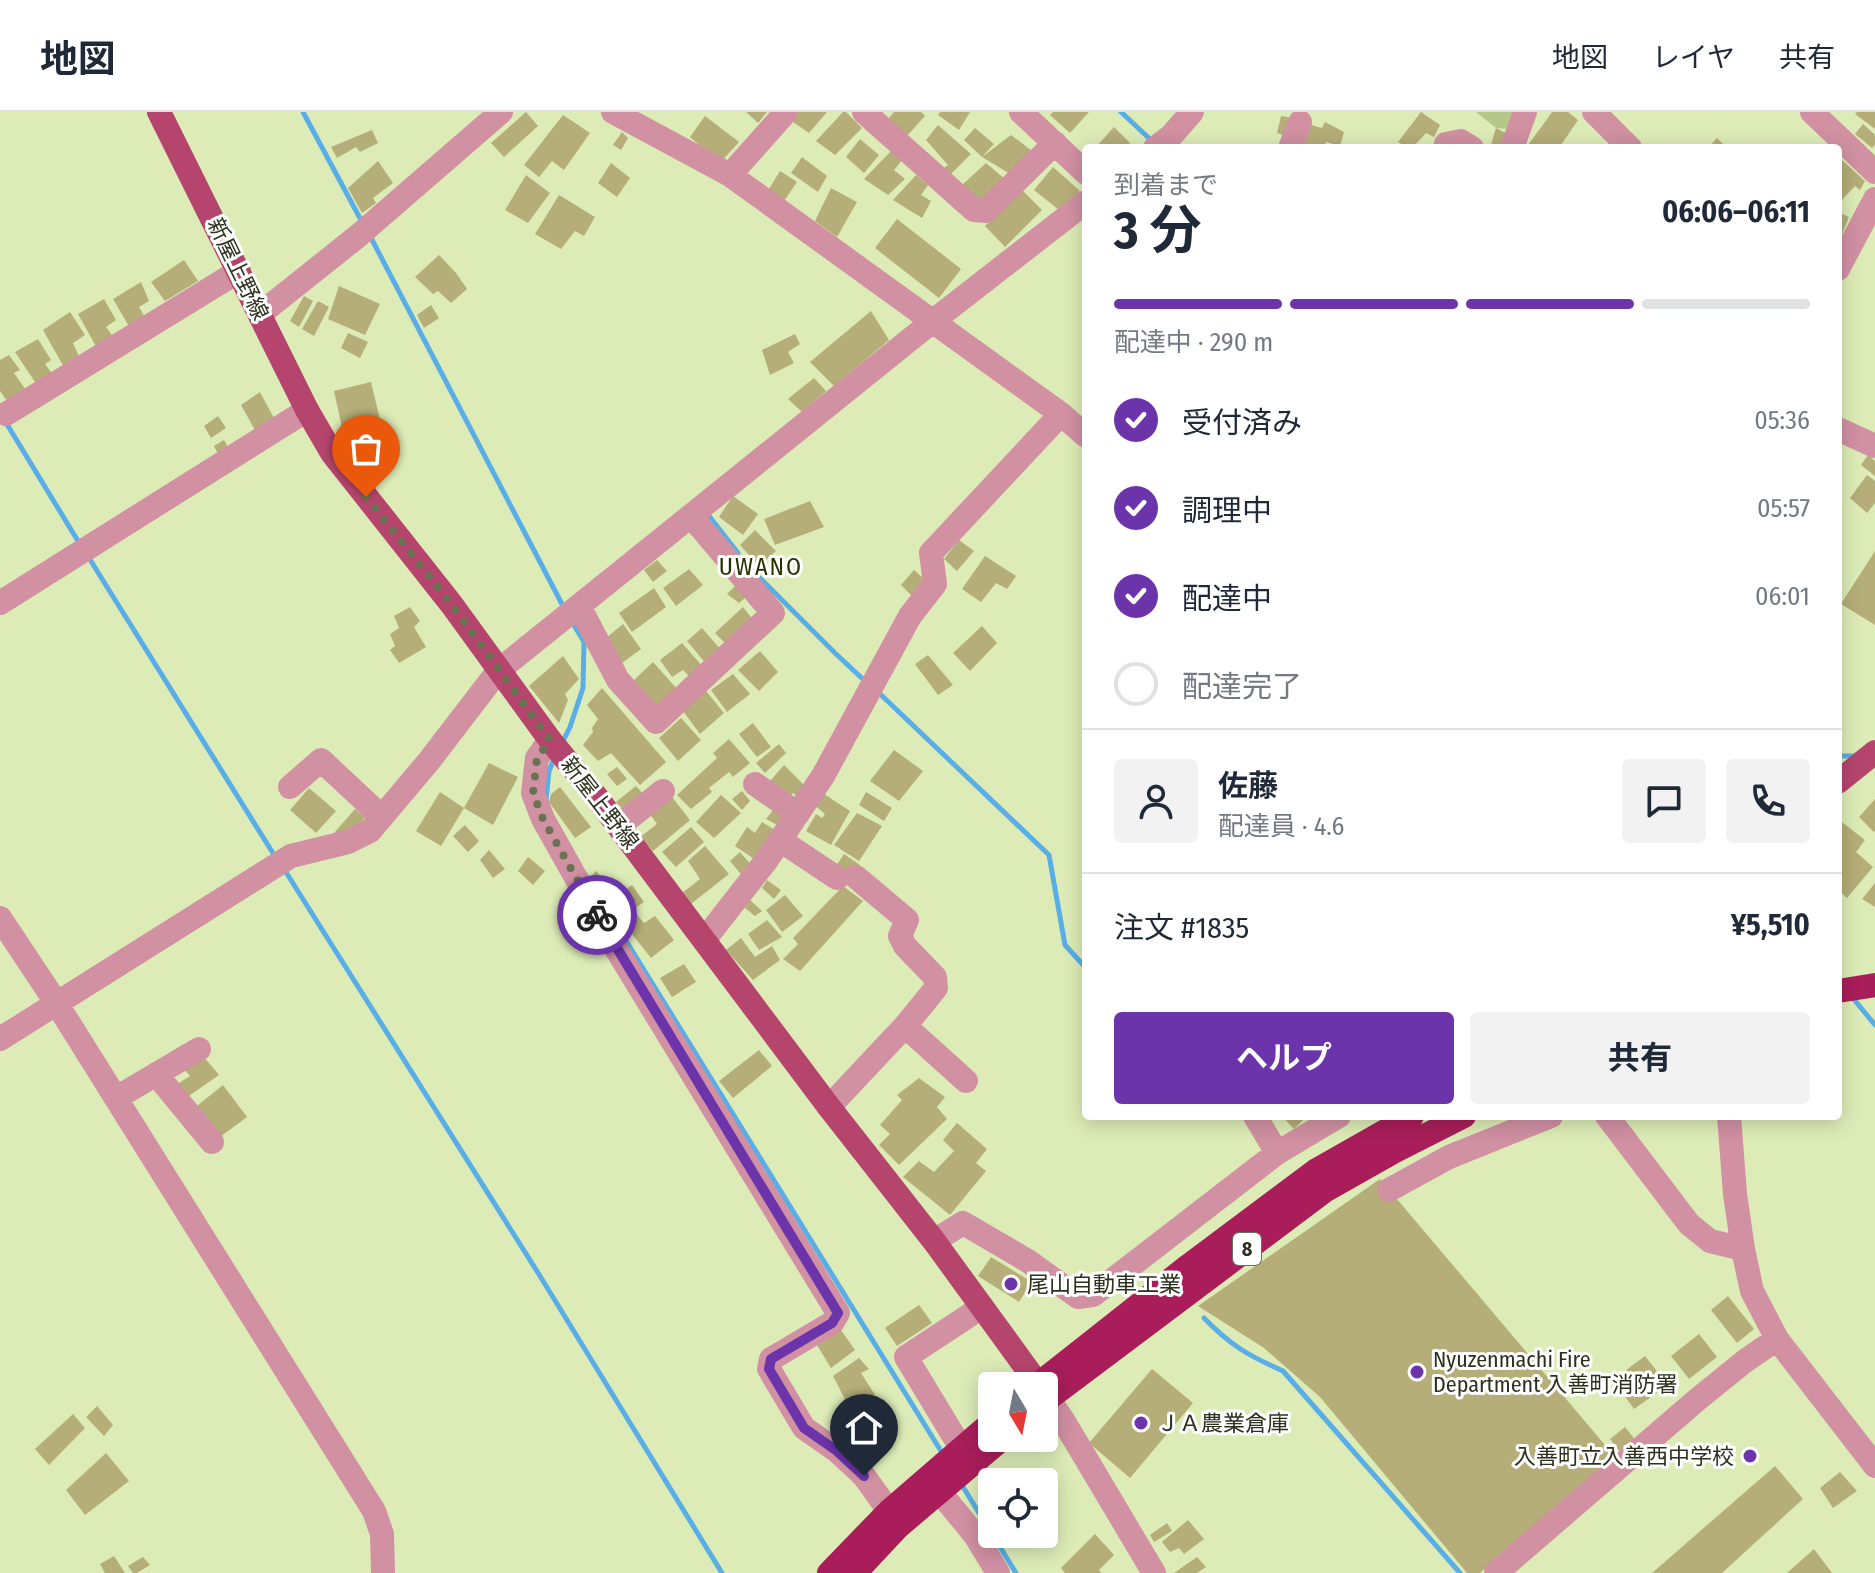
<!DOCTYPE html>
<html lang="ja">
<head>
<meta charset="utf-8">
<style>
	body { margin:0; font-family:"Fira Sans Condensed","Noto Sans JP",sans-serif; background:#f2f2f3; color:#1f2937; height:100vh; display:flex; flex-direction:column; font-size:30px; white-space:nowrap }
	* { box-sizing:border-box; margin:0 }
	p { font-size:26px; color:#747a83 }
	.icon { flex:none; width:44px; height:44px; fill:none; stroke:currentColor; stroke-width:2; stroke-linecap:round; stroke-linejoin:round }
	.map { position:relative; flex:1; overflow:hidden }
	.sheet { position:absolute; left:1082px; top:32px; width:760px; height:976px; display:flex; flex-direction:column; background:#fff; border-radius:8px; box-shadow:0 4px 20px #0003 }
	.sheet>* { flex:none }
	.needle { width:52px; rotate:170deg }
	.controls { position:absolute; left:978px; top:1260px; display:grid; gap:16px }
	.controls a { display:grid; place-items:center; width:80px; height:80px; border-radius:8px; background:#fff; box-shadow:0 4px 20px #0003; font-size:40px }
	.pin { position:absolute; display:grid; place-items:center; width:68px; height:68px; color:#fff; margin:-82px -34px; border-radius:50% 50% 50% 0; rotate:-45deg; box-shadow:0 0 8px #0007 }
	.pin .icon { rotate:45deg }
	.courier { position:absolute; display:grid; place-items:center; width:80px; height:80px; margin:-40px; border:6px solid #6b34aa; border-radius:50%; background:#fff; color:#222; box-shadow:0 2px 10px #0007 }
	.headline em { font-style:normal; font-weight:700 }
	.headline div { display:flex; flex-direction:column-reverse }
	.headline { display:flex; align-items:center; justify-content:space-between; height:136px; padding:0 32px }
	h1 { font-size:52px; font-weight:700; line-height:60px }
	.bar { display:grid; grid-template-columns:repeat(4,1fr); gap:12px 8px; align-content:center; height:96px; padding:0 32px }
	.bar i { height:10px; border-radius:6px; background:#e0e1e3 }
	.bar .active { background:#6b34aa }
	.bar p { grid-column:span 4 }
	.line { display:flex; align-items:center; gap:20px; padding:0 32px; border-top:2px solid #e0e1e3 }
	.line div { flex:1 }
	.round { display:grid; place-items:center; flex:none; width:84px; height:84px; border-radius:8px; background:#f2f2f3 }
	ol { padding:0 32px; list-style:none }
	li { display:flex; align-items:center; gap:24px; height:88px }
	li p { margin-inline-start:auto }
	li .icon { padding:8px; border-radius:50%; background:#6b34aa; color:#fff; stroke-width:4 }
	li:last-child { color:#747a83 }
	li i { width:44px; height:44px; border:4px solid #e0e1e3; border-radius:50% }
	.action { display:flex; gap:16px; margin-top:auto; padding:16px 32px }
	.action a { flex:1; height:92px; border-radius:8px; background:#6b34aa; color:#fff; font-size:32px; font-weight:700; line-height:92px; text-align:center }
	.action a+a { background:#f2f2f3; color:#1f2937 }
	header { display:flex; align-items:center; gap:48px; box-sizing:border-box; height:112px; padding:0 40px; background:#fff; border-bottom:2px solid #e0e1e3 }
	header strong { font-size:38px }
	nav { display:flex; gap:44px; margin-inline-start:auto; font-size:28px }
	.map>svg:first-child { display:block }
	.green { fill:#b6c889 }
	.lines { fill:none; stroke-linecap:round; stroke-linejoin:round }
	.stream { stroke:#59aee7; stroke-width:5 }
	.building { fill:#b5ae79 }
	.minor { stroke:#d191a3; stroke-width:24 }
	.major { stroke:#b6456e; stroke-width:24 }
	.highway { stroke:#a91e5a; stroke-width:24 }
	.done { stroke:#697252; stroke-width:8; stroke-dasharray:0 14.4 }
	.route { stroke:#6b34aa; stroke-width:10 }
	.poi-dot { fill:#6b34aa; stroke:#fff; stroke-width:3 }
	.labels { text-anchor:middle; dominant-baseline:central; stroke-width:6; stroke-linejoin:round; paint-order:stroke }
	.shield { fill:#fff; stroke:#6b6f60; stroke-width:2 }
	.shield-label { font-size:20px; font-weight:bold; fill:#2b311c }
	.street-label { font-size:22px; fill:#2b311c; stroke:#fff }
	.poi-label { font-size:22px; fill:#2b311c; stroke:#fff; text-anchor:start }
	.neighbourhood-label { font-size:24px; letter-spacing:2px; fill:#273100; stroke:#fff }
</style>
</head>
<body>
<header>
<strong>地図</strong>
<nav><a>地図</a><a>レイヤ</a><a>共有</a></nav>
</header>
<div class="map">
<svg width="1875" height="1461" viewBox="0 0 1875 1461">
	<rect width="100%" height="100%" fill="#ddecb7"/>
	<path class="green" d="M1476 0H1515L1508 17 1496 16Z"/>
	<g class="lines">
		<path class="stream" d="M303 0 362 110
			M1121 0 1152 29
			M369 122 564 496
			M5 309 81 434
			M709 404 738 441
			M89 446 276 746
			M752 458 835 541 867 571
			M878 580 1049 743 1065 833 1086 856
			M562 631 570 615 583 576 584 530 571 508
			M1838 644H1857
			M546 688 549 659 554 647
			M284 757 540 1164 722 1461
			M607 798 944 1344
			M1852 885 1875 913
			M1204 1206C1230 1233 1249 1244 1283 1259L1460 1461
			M960 1370 1016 1461"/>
	</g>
	<path class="building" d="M526 0 538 14 504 45 491 31Z
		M746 0H767L758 11Z
		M799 0H827L809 21 790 8Z
		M843 0H846L862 16 835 43 816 29Z
		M894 0H921L925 4 907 24 888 7Z
		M940 0H970L959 18 938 3Z
		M1053 0H1089L1070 21 1050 3Z
		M1421 0 1440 13 1434 25 1426 21 1412 36H1408L1398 30Z
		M1552 0H1568L1578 8 1559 36H1526Z
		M1857 0H1875V17L1855 2Z
		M563 3 590 21 564 58 552 49 539 65 524 53Z
		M705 4 739 30 720 51 690 25Z
		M1281 4 1292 6 1288 25 1277 21Z
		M1325 10 1344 20 1340 34 1326 30 1323 36H1297L1308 12 1322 16Z
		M1863 12 1875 23V33L1872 36 1855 22Z
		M938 13 971 42 950 63 941 58 948 53 926 28Z
		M1114 15 1130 31 1125 36H1095Z
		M975 16 994 32 982 45 1011 23 1031 38 1010 62 982 45 964 28Z
		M1496 16 1511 24 1506 36H1490Z
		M372 18 378 31 360 40 356 35 337 46 331 35Z
		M622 20 628 26 621 38 613 33Z
		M1717 26 1727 36H1708Z
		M860 27 879 43 864 61 846 45Z
		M893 37 904 46 894 58 905 67 888 83 864 67Z
		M802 45 827 64 818 80 791 61Z
		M1842 48 1865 69 1860 78 1855 74 1838 92V52Z
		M378 49 393 71 373 86 376 91 362 101 348 76Z
		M611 51 630 66 617 85 598 71Z
		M986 51 1006 68 980 90 962 73Z
		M1053 55 1080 79 1059 98 1034 78Z
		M780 59 797 70 782 92 766 82Z
		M526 63 550 81 528 111 505 98Z
		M916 63 928 73 921 83 931 89 922 106 893 88Z
		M831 76 857 90 837 125 815 109Z
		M1022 78 1042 98 1005 135 985 114Z
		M559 83 595 105 584 124 575 119 561 137 535 122Z
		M1838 100 1849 105 1838 133Z
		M897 107 961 157 939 186 875 136Z
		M439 143 456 161 467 177 451 191 438 179 433 182 415 165Z
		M184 148 198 169 165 189 151 170Z
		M141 170 149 189 139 195 146 207 130 216 113 187Z
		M339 174 380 192 365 223 328 207Z
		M304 184 313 189 299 215 290 209Z
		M104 187 116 208 106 215 115 227 98 238 78 202Z
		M318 189 329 195 314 224 302 217Z
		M431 193 439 206 424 216 417 203Z
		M871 199 889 228 834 274 810 250Z
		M70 200 85 223 73 231 81 249 65 257 43 218Z
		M348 221 368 230 360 246 341 236Z
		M795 222 800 232 788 240 794 251 770 263 762 238Z
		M38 227 51 248 45 252 54 264 39 276 15 240Z
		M9 243 20 258 14 261 28 281 9 292 0 279V248Z
		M814 266 826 279 802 300 788 287Z
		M371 270 381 312 343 320 334 279Z
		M260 280 275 308 256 320 241 293Z
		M218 304 226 316 211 326 204 314Z
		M381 323 389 335 358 354 352 342Z
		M224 328 229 337 219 344 214 334Z
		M1868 343 1875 349V364L1861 353Z
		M1867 363 1875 369V391L1867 401 1850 386Z
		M733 384 758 402 743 423 719 405Z
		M810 389 824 415 775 433 764 407Z
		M755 418 776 439 759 454 740 433Z
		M959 428 974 439 957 459 944 447Z
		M1875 439V513L1841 492Z
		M985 444 1016 464 1007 477 996 471 981 490 962 477Z
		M657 448 667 459 653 470 644 458Z
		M689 457 703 473 676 494 663 476Z
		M914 458 925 468 912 484 901 473Z
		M735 474 746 485 739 491 727 482Z
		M654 476 666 495 632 520 619 501Z
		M410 495 420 509 414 515 426 535 399 551 390 538 395 534 390 522 399 516 394 504Z
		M743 495 754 509 729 535 715 521Z
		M623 512 641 537 622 551 606 526Z
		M982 514 997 531 970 559 953 541Z
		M702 516 722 539 707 553 687 529Z
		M682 531 704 556 692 567 683 558 672 565 660 548Z
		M760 539 778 560 759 579 738 558Z
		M928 543 953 573 938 583 915 552Z
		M563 544 579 567 565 582 568 588 559 611 529 574Z
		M653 550 678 578 658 598 634 568Z
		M733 562 750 582 727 600 711 578Z
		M602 576 666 650 640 673 611 641 598 649 583 633 593 620 592 616 598 607 587 593Z
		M706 579 724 601 700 622 683 599Z
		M681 606 701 628 678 649 659 626Z
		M753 611 771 635 757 645 739 622Z
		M729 627 750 651 733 665 729 660 709 676 712 680 691 697 677 683 717 646 713 641Z
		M779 632 786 641 765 661 756 651Z
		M894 638 923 659 899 689 870 669Z
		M489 651 518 665 493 713 464 696Z
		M784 653 808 677 799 686 793 681 789 685 770 669Z
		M617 655 627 667 617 674 607 662Z
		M636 674 647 686 626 701 616 690Z
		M560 675 591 715 575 726 549 690 551 682Z
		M309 676 336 699 316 721 290 698Z
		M742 679 750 689 742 698 732 687Z
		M440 680 464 696 441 734 416 719Z
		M821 680 850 699 831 733 806 719 816 702 822 706 825 702 813 692Z
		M866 680 892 696 884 709 859 693Z
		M721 683 741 701 714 726 696 710Z
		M672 685 690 708 653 739 640 725 657 712 649 701Z
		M1875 687V719L1874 720 1859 705Z
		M355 697 365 705 355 720 334 721Z
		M774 697 786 706 781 715 766 707Z
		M857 701 882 714 859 749 834 733Z
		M1838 707 1865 728 1856 740 1873 755 1847 786 1838 778Z
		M762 710 777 719 757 749 735 734 747 715 755 721Z
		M465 713 479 729 468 740 453 724Z
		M691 715 704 730 676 755 662 740Z
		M705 734 729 762 691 792 682 781 700 767 688 749Z
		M489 738 505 757 493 766 480 748Z
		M740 740 753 755 745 767 730 749Z
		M844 742 860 753 852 764 836 754Z
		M528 745 545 759 533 773 518 759Z
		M596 759 606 771 600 777 591 764Z
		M616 767 626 777 632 773 644 790 623 804 604 778Z
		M767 768 781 778 774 787 762 776Z
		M1875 771V795L1862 787Z
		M843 774 863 789 800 859 783 847 798 832 793 826Z
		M785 783 803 804 782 820 766 798Z
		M750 788 762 799 755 804 745 796Z
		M637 803 644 811 655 804 674 828 651 846 624 812Z
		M767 808 782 825 759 838 748 822Z
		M741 826 755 845 772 834 780 848 753 868 726 838Z
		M684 852 696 870 672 885 660 866Z
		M759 938 772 954 733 986 719 969Z
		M204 945 219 963 186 986 176 973 190 964 184 957Z
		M919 966 945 985 937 995 947 1007 899 1053 879 1033 890 1022 880 1013 902 988 897 983Z
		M223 973 247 1005 216 1028 192 998Z
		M1282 1004H1307L1294 1017Z
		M957 1011 987 1037 976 1051 986 1059 950 1103 903 1065 919 1049 934 1060 954 1039 943 1028Z
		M1380 1067 1616 1346 1480 1461H1467L1320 1285 1264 1236 1198 1194Z
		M991 1145 1032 1170 1019 1190 978 1164Z
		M1728 1184 1754 1217 1737 1231 1711 1198Z
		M919 1193 932 1211 897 1234 885 1216Z
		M838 1214 855 1238 831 1256 815 1230Z
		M1699 1222 1717 1245 1689 1267 1671 1244Z
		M1645 1244 1668 1273 1634 1297 1613 1268Z
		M859 1246 869 1257 861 1261 875 1283 851 1299 833 1264Z
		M1152 1257 1193 1291 1130 1366 1089 1331Z
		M97 1294 113 1313 104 1324 86 1305Z
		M73 1302 85 1316 49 1353 35 1337Z
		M1625 1315 1637 1330 1622 1342 1610 1327Z
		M106 1341 129 1369 85 1403 66 1378Z
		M1775 1354 1803 1387 1722 1461H1652Z
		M1840 1360 1857 1379 1833 1396 1820 1376Z
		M1188 1408 1204 1427 1184 1442 1179 1436 1170 1440 1162 1430Z
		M1167 1411 1172 1419 1154 1430 1150 1423Z
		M1095 1422 1114 1443 1099 1458 1101 1461H1065L1061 1456Z
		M1814 1437 1832 1461H1787Z
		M114 1444 125 1461H105L100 1452Z
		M143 1445 150 1453 137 1461H133L128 1454Z
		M1197 1445 1206 1455 1197 1461H1174Z"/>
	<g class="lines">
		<path class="minor" d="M613 0 730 63 1061 302 1086 324
			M864 0 974 98 986 99 1055 31
			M1021 0 1086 61
			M1594 0 1630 36
			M1812 0 1875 60
			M1155 36 1171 24 1192 0
			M1290 36 1300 10
			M1445 36 1446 32 1461 29 1472 36
			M1512 36 1525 0
			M730 63 786 0
			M1838 157 1875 87
			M260 202 358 124 501 0
			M6 302 239 159
			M1838 317 1875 334
			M0 491 307 298
			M579 494 618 568 656 610 773 501 691 404
			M550 628 537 646 533 681 543 707 612 830 838 1201 832 1211 771 1247 769 1257 804 1316 837 1339 864 1364 889 1399
			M755 672 798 702
			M290 675 321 648 382 705
			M619 714 663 679
			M780 728 837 766
			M0 806 57 892 374 1399 382 1422 383 1461
			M705 827 766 749 823 664 910 504 935 472 931 441 1061 302
			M905 914 966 969
			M0 927 291 744 348 730 370 719 429 649 498 559 933 209 1086 90
			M156 962 212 1030
			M116 986 199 937
			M829 995 905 914 936 876 935 865 905 834 900 824 907 808 856 765
			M1255 1004 1277 1041
			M1607 1004 1689 1112 1710 1129 1743 1137
			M1729 1004 1735 1082 1743 1137 1752 1179 1777 1227 1875 1354
			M1389 1078 1449 1045 1551 1004
			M934 1129 963 1111 1028 1149 1078 1185 1093 1183 1277 1041 1339 1004
			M1044 1281 1063 1308 1154 1461
			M961 1336 906 1245 982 1195
			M928 1366 975 1423 998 1461
			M1496 1461 1698 1287 1745 1249 1777 1227"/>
		<path class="major" d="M159 0 307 298 332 341 452 493 550 628 595 683 829 995 934 1129 1038 1272
			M1838 670 1875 640"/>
		<path class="highway" d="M1838 879 1875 873
			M1036 1274 1188 1154 1315 1059 1412 1004
			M1044 1290 1326 1078 1395 1039 1464 1004
			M829 1461 889 1399 992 1310
			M855 1461 898 1415 1003 1326"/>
	</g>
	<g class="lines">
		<path class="done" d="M366 385 452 493 550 628 537 646 533 681 543 707 597 803"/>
		<path class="route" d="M597 803 838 1201 832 1211 771 1247 769 1257 804 1316 837 1339 864 1364"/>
	</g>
	<g class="poi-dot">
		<circle cx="1011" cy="1172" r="8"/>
		<circle cx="1417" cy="1260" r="8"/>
		<circle cx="1141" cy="1311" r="8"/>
		<circle cx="1750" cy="1344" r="8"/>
	</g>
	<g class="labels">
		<rect class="shield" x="1233" y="1121" width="28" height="32" rx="6"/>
		<g class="shield-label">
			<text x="1247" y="1137">8</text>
		</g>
		<g class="street-label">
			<text transform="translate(238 157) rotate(64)">新屋上野線</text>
			<text transform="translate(600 691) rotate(52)">新屋上野線</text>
		</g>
		<g class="poi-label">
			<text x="1027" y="1172">尾山自動車工業</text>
			<text x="1433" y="1247">Nyuzenmachi Fire<tspan x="1433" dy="25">Department 入善町消防署</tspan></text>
			<text x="1157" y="1311">ＪＡ農業倉庫</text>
			<text x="1734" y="1344" text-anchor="end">入善町立入善西中学校</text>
		</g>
		<g class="neighbourhood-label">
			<text x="761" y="455">UWANO</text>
		</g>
	</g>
</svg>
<div class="controls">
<a><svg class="needle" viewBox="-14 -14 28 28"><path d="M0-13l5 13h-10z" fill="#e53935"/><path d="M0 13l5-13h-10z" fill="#747a83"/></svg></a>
<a><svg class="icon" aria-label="locate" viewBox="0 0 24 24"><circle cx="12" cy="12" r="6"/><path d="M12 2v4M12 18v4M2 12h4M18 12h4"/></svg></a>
</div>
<div class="pin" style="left:366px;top:385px;background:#ea580c"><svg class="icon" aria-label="bag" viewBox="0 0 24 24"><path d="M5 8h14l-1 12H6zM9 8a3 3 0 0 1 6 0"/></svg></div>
<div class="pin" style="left:864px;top:1364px;background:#1f2937"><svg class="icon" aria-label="home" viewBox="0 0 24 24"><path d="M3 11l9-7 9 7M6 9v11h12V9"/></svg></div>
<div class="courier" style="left:597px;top:803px"><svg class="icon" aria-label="bike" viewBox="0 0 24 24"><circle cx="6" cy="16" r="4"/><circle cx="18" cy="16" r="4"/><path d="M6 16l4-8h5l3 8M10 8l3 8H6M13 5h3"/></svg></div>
<section class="sheet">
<div class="headline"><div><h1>3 分</h1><p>到着まで</p></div><em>06:06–06:11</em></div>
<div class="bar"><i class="active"></i><i class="active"></i><i class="active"></i><i></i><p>配達中 · 290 m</p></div>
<ol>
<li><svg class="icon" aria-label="check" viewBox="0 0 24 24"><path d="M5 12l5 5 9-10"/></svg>受付済み<p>05:36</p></li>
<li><svg class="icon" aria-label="check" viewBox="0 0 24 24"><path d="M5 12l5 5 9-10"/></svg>調理中<p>05:57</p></li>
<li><svg class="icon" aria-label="check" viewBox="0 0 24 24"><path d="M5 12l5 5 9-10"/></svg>配達中<p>06:01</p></li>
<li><i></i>配達完了</li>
</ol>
<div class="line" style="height:144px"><a class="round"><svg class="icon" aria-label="person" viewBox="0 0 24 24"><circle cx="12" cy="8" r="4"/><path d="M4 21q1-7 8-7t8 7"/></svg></a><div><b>佐藤</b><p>配達員 · 4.6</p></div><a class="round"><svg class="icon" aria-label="chat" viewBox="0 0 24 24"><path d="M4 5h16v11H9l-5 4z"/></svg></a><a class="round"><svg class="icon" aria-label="phone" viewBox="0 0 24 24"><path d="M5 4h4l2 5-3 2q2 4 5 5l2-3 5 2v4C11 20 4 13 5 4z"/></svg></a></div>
<div class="line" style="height:104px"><div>注文 #1835</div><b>¥5,510</b></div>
<div class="action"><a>ヘルプ</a><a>共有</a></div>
</section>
</div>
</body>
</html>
